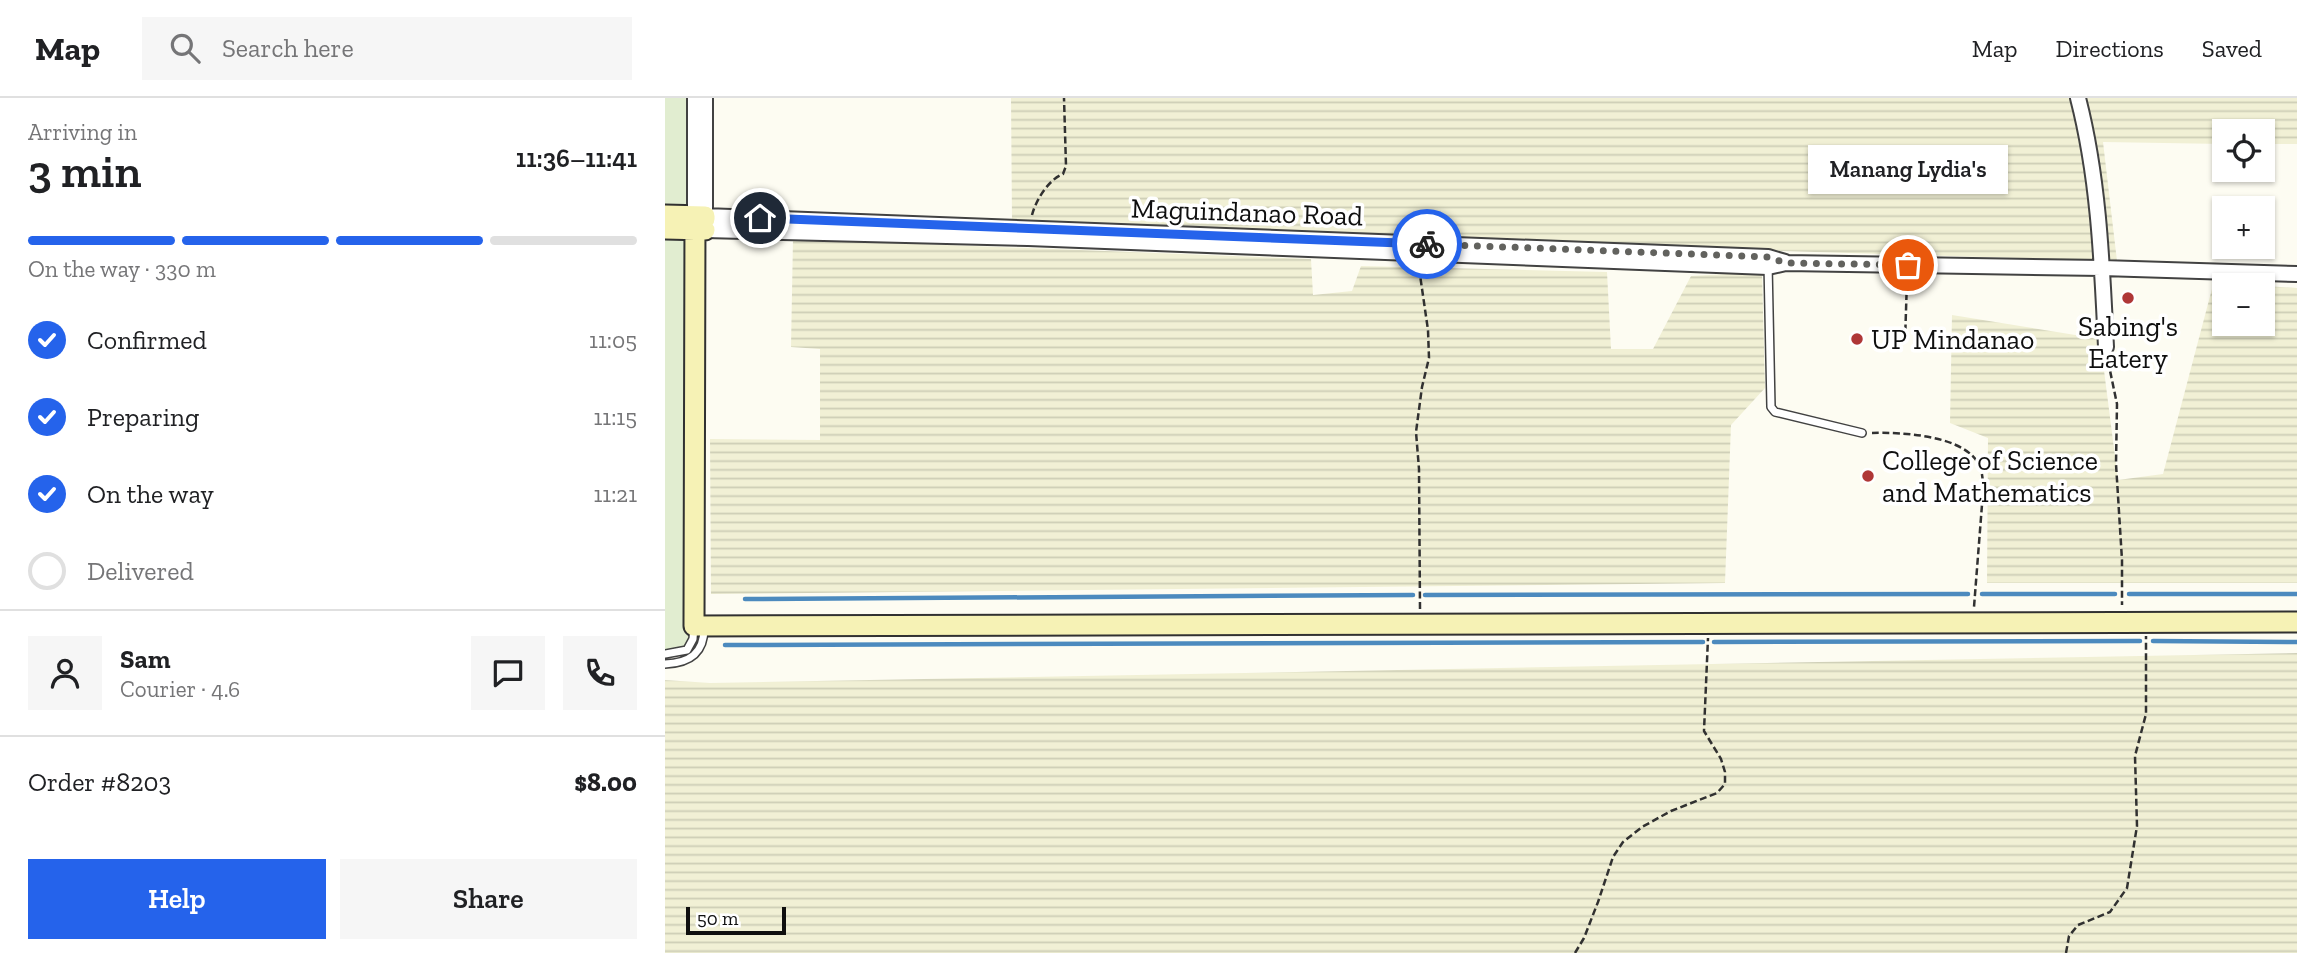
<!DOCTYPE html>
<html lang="en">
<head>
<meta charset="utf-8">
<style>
	body { margin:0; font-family:"Zilla Slab",serif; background:#f6f6f6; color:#202124; height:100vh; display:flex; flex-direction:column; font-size:26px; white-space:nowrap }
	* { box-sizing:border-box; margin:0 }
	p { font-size:23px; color:#757577 }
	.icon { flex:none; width:38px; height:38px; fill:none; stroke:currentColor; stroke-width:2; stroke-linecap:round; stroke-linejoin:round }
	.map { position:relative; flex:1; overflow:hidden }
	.sheet { display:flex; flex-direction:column; background:#fff; width:665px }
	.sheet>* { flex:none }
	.controls { position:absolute; left:1547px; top:21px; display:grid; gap:14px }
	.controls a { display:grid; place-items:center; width:63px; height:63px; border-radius:0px; background:#fff; box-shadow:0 2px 5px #0004; font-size:35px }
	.scale { position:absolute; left:21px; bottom:18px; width:100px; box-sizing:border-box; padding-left:7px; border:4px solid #0f0f0f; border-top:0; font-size:19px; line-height:24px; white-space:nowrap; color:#0f0f0f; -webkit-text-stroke:5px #fff; paint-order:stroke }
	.pin { position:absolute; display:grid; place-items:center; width:60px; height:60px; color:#fff; margin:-30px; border:4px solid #fff; border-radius:50%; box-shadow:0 2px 7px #0007 }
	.courier { position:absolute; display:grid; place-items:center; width:70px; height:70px; margin:-35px; border:5px solid #2563eb; border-radius:50%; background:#fff; color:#222; box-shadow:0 2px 9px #0007 }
	.bubble { position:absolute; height:49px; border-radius:0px; background:#fff; box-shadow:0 2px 5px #0004; font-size:23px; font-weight:600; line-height:49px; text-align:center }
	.overview em { font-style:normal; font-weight:600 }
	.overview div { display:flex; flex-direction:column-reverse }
	.overview { display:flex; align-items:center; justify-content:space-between; height:119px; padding:0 28px }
	h1 { font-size:46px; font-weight:600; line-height:52px }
	.bar { display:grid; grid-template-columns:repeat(4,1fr); gap:10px 7px; align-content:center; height:84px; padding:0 28px }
	.bar i { height:9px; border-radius:5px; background:#e0e0e0 }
	.bar .current { background:#2563eb }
	.bar p { grid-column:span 4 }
	.line { display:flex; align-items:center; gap:18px; padding:0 28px; border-top:2px solid #e0e0e0 }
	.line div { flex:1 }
	.round { display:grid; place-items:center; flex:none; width:74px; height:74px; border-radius:0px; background:#f6f6f6 }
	ol { padding:0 28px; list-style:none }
	li { display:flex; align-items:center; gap:21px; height:77px }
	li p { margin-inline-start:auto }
	li .icon { padding:7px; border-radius:50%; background:#2563eb; color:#fff; stroke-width:4 }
	li:last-child { color:#757577 }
	li i { width:38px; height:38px; border:4px solid #e0e0e0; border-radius:50% }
	.action { display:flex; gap:14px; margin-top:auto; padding:14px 28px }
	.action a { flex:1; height:80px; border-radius:0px; background:#2563eb; color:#fff; font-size:28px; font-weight:600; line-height:80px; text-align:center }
	.action a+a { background:#f6f6f6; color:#202124 }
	header { display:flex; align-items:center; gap:42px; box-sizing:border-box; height:98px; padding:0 35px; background:#fff; border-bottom:2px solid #e0e0e0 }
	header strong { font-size:33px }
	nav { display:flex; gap:38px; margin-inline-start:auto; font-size:24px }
	.search { width:490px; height:63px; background:#f6f6f6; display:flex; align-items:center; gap:18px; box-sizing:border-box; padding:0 24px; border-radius:0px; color:#757577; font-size:26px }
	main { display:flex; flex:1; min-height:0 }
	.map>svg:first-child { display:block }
	.farmland { fill:url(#farmland-rules) }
	.pitch { fill:#e1edd0 }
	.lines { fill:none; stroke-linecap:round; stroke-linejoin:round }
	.stream { stroke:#4c8abe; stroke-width:4.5 }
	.lane-casing { stroke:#424242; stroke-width:10 }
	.street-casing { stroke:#424242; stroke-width:18 }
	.secondary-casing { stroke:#313131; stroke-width:23 }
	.path { stroke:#313131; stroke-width:2.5; stroke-dasharray:7 3.5; stroke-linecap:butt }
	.lane { stroke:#fff; stroke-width:7 }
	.street { stroke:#fff; stroke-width:14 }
	.secondary { stroke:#f6f2b5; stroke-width:19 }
	.done { stroke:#62625e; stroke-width:7; stroke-dasharray:0 12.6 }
	.route { stroke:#2563eb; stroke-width:9 }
	.poi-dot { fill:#af3737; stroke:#fff; stroke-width:2.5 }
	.labels { text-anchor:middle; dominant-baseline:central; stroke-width:7; stroke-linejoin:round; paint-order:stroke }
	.street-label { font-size:28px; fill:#0f0f0f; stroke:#fff }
	.poi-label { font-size:28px; fill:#0f0f0f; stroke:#fff; text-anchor:start }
</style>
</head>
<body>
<header>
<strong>Map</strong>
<div class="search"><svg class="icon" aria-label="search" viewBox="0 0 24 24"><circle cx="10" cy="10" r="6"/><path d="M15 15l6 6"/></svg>Search here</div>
<nav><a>Map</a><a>Directions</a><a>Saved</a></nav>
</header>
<main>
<section class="sheet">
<div class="overview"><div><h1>3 min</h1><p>Arriving in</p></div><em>11:36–11:41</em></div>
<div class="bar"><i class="current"></i><i class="current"></i><i class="current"></i><i></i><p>On the way · 330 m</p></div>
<ol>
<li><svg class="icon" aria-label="check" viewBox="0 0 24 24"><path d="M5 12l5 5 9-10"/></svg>Confirmed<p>11:05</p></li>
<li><svg class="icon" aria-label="check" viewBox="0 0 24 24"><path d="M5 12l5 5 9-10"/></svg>Preparing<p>11:15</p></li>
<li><svg class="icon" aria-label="check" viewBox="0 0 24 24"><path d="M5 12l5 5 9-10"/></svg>On the way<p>11:21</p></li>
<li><i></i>Delivered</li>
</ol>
<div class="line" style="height:126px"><a class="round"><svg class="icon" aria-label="person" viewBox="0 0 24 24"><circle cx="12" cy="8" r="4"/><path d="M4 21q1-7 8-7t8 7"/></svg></a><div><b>Sam</b><p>Courier · 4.6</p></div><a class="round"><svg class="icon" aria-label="chat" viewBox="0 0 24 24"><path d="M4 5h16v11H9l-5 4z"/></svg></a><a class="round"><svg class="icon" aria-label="phone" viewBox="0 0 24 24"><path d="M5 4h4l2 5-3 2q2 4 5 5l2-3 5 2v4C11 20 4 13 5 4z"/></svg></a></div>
<div class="line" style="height:91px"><div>Order #8203</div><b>$8.00</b></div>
<div class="action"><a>Help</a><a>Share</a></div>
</section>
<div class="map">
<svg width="1632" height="855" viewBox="0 0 1632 855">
	<defs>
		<pattern id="farmland-rules" width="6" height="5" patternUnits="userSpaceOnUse" patternTransform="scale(1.75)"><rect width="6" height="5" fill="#f1f0d5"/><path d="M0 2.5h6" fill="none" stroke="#cdcdb6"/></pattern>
	</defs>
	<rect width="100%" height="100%" fill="#fdfcf2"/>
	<path class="farmland" d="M346 0H1632V46H1598V33H1559V46L1438 44 1452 163 1117 153 347 124Z
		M128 141 646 161 648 197 687 193 696 168 942 174 946 251H988L1026 178 1097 174 1100 290 1066 327 1060 485 46 496 45 341 155 342V251L126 249Z
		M1548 187H1559V226H1598V188L1632 190V485H1322L1323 340 1285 325 1287 217 1435 241 1453 382 1498 376Z
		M1632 555V855H0V582L45 585Z"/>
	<path class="pitch" d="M0 0H25V535L20 549 0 552Z"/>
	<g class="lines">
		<path class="stream" d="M1317 496H1450
			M1464 496H1632
			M760 497 1303 496
			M80 501 748 497
			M1488 543 1632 544
			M1049 544 1475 543
			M60 547 1038 544"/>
		<defs>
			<path id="lane" d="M1103 166 1106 309 1110 314 1197 335
				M0 556 22 552 28 541 29 528
				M0 566C24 565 39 556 39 530"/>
			<path id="street" d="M30 0V118
				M40 0V118L1103 159 1120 164
				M1413 0C1434 81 1437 166 1441 249
				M40 132 363 140 1103 169 1121 165 1437 170 1632 176"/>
			<path id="secondary" d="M0 117 40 118V121
				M30 118 29 528 1632 524
				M0 131 40 132"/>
		</defs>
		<use href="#lane" class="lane-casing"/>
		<use href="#street" class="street-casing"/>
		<use href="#secondary" class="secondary-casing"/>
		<path class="path" d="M367 117C371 102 383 82 398 76L401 68 399 0
			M754 170 763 232 764 260 757 289 751 334 754 371 755 511
			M1240 244 1242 181
			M1443 263 1452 306 1451 366 1457 462V507
			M1207 335C1235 334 1293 337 1311 362 1318 371 1318 383 1318 394L1309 509
			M910 855 919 840 933 804 948 759 958 744 977 729 1006 713 1052 695 1060 686V674L1056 661 1039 633 1043 540
			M1401 855 1404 838 1413 827 1445 814 1462 790 1472 728 1470 658 1481 616V538"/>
		<use href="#lane" class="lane"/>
		<use href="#street" class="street"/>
		<use href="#secondary" class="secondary"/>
	</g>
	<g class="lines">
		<path class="done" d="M762 146 1103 159 1121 165 1243 167"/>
		<path class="route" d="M95 120 762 146"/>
	</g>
	<g class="poi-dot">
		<circle cx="1463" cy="200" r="7"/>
		<circle cx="1192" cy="241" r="7"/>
		<circle cx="1203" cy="378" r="7"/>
	</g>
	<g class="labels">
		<g class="street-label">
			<text transform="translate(582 114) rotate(2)">Maguindanao Road</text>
		</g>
		<g class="poi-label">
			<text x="1463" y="228" text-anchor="middle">Sabing's<tspan x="1463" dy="32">Eatery</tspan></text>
			<text x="1206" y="241">UP Mindanao</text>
			<text x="1217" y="362">College of Science<tspan x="1217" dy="32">and Mathematics</tspan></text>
		</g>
	</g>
</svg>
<div class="controls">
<a><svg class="icon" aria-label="locate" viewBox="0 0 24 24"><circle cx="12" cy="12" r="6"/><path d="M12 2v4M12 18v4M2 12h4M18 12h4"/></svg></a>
<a>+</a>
<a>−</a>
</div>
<div class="scale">50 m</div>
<div class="pin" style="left:1243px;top:167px;background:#ea580c"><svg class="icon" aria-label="bag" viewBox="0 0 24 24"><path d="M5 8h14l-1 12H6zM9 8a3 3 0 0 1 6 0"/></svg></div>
<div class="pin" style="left:95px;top:120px;background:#1f2937"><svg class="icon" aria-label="home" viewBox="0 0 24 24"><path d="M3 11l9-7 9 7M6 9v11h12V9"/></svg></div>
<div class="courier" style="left:762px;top:146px"><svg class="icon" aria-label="bike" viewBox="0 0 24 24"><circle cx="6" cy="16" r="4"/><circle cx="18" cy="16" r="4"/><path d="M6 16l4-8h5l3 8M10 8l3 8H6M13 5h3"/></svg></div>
<div class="bubble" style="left:1143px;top:47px;width:200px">Manang Lydia's</div>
</div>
</main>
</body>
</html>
